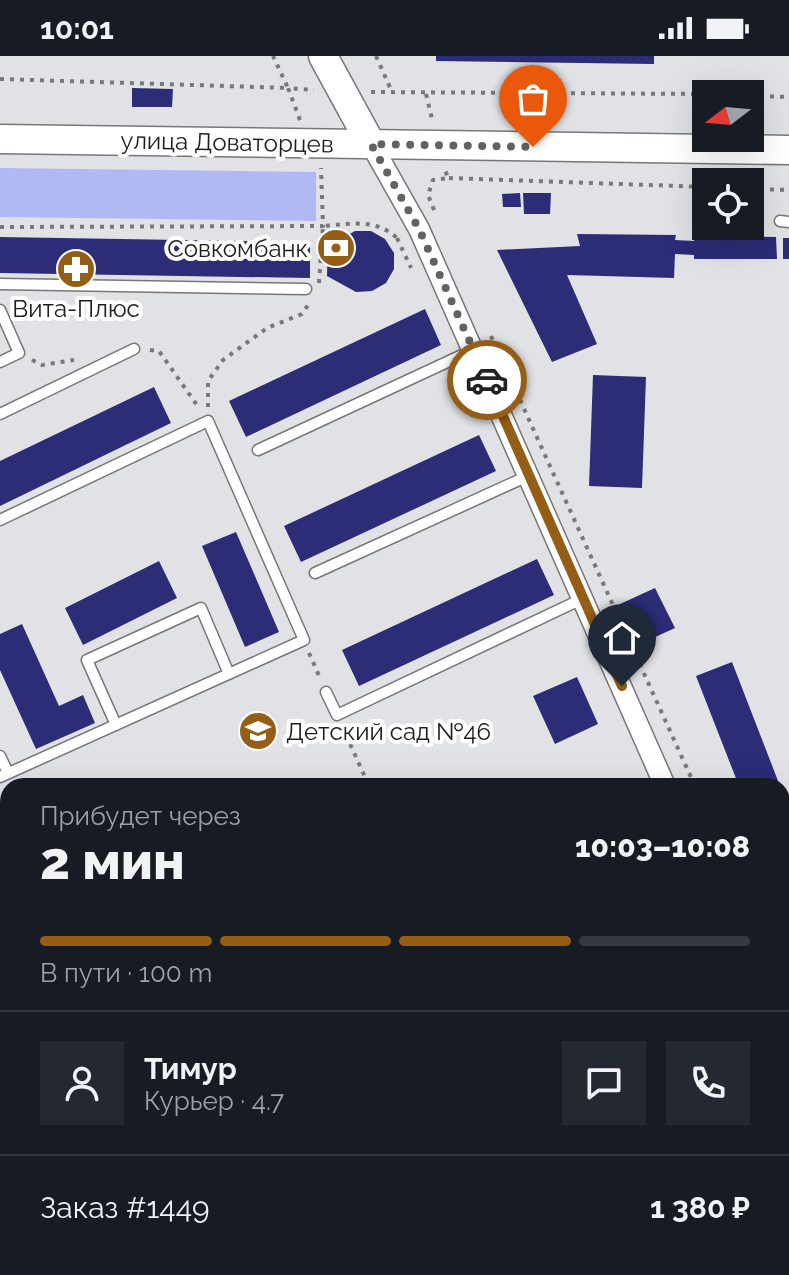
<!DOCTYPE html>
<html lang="ru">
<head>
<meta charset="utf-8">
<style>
	body { margin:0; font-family:Raleway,sans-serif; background:#242831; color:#f1f3f6; height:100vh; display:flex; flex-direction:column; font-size:30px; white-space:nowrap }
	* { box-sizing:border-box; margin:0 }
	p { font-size:26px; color:#9ea1a6 }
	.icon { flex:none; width:44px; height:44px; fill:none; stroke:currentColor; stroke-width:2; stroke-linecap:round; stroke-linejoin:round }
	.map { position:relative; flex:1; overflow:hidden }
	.sheet { position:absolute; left:0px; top:722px; width:790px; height:498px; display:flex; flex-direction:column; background:#171b24; border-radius:24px 24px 0 0; box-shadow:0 8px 32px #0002 }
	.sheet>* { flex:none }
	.needle { width:52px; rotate:254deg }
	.tools { position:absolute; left:692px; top:24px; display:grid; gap:16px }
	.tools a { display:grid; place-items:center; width:72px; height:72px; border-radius:0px; background:#171b24; box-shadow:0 8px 32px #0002; font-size:40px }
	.pin { position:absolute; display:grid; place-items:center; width:68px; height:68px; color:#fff; margin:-82px -34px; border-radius:50% 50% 50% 0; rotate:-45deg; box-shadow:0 0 8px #0007 }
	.pin .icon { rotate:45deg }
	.courier { position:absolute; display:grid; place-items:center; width:80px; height:80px; margin:-40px; border:6px solid #955e16; border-radius:50%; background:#fff; color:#222; box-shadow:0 2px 10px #0007 }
	.head em { font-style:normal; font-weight:800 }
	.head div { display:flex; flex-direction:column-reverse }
	.head { display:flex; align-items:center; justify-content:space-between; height:136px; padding:0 40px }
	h1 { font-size:52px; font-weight:800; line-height:60px }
	.bar { display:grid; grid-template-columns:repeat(4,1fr); gap:12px 8px; align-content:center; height:96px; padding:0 40px }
	.bar i { height:10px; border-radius:6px; background:#363941 }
	.bar .current { background:#955e16 }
	.bar p { grid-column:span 4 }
	.line { display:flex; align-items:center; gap:20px; padding:0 40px; border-top:2px solid #363941 }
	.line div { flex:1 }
	.round { display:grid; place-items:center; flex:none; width:84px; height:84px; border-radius:0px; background:#242831 }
	.status { display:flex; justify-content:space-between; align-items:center; height:56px; padding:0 40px; background:#171b24; direction:ltr }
	.status svg { height:22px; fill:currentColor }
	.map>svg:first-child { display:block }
	.green { fill:#b0b9f4 }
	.building { fill:#2c2c77 }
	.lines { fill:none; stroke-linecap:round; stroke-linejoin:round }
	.service-casing { stroke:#77777a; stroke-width:13 }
	.minor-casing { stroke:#77777a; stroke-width:23 }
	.secondary-casing { stroke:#77777a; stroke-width:31 }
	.path { stroke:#77787a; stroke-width:4; stroke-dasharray:4 6; stroke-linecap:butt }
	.service { stroke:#fff; stroke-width:10 }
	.minor { stroke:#fff; stroke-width:20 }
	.secondary { stroke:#fff; stroke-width:28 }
	.done { stroke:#626264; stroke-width:8; stroke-dasharray:0 14.4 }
	.route { stroke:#955e16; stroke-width:10 }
	.labels { text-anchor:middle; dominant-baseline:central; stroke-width:8; stroke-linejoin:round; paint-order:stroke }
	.street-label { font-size:24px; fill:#1d1d1f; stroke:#fff }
	.poi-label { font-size:24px; fill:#1d1d1f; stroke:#fff; text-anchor:end }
</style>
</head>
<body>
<div class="status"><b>10:01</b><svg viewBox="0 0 49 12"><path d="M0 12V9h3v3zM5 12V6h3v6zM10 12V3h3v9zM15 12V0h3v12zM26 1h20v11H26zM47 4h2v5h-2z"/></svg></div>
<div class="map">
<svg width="789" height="1219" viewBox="0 0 789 1219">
	<rect width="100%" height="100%" fill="#e1e2e5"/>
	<path class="green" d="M0 112 316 116V165L0 161Z
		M325 1212H436L421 1219H328Z"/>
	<path class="building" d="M436 0H654V8L436 5Z
		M132 32 173 33 172 51H132Z
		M520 137 521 151H503L502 138Z
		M523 137H551L550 158H524Z
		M694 145H706V170H737V180L776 181 777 203H694V199L675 198 674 222 567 219 597 288 552 306 497 194 580 190 577 178 676 179 675 184 694 185Z
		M355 175H371L385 183 394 197V213L386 227 372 235 356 236 327 220 328 183H341Z
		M0 181 310 186V222L0 217Z
		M783 182H789V203H783Z
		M425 253 441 289 246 381 229 345Z
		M593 319 646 321 642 432 589 430Z
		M154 331 171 367 0 450V405Z
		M479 379 496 415 301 506 284 470Z
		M236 476 279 576 245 591 202 490Z
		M537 503 554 539 359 630 342 594Z
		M159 505 177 542 83 589 65 552Z
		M655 532 675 572 640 588 620 548Z
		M22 568 59 650 83 639 95 667 36 693 0 614V578Z
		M732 606 780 730H739L696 620Z
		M577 621 598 668 555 688 533 640Z
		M782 736 789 753V804L782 807Z
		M8 764V807L0 811V767Z
		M538 1212H643L647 1219H541Z
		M690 1212H733L736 1219H693Z"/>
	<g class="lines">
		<defs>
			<path id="service" d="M780 165 789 166
				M0 228 306 233
				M0 254 19 297 0 306
				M0 358 134 293
				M258 394 473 294
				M0 464 208 365 304 584 0 721
				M315 517 530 419
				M326 636 337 659 584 542
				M116 669 87 604 201 552 229 618
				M0 700 8 717
				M782 848 789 847
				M0 1009 8 1026
				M0 1107 8 1104
				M660 1212 663 1219
				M201 1219 216 1212
				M300 1219 311 1212"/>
			<path id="minor" d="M371 88 419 173 665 730
				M782 1040 789 1068
				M458 1219 473 1212"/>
			<path id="secondary" d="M323 0 371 88
				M0 83 789 94"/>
		</defs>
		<use href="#service" class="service-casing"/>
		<use href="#minor" class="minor-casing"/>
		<use href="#secondary" class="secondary-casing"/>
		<path class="path" d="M376 0 392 36
			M0 23 288 32 273 0
			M371 36 706 38
			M426 38 433 67
			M750 40 789 41
			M300 64 288 32 314 34
			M449 122 706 131
			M750 133 789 134
			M434 154 428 139 433 124 448 122 445 114
			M0 171 323 170 321 112
			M397 182 411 212
			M319 227 323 170C350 168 376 162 397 182
			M491 280 695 730
			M150 294 159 295 199 352
			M32 304 42 309 74 304
			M208 351V325L223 304 267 272 302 258 308 249
			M309 597 320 622
			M342 670 369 730
			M782 926 789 946
			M0 1088 8 1085
			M782 1142 789 1187
			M0 1171 8 1188
			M19 1212 22 1219
			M163 1212 166 1219
			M388 1212 391 1219
			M491 1218 503 1212
			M236 1219 246 1212
			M349 1219 355 1214 363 1219
			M365 1219 380 1212
			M423 1219 437 1212"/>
		<use href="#service" class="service"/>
		<use href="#minor" class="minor"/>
		<use href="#secondary" class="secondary"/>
	</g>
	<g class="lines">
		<path class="done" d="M487 324 419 173 371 88 533 91"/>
		<path class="route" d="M487 324 622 630"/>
	</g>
	<defs>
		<symbol id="bank-disc" viewBox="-11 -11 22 22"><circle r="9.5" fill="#955e16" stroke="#fff"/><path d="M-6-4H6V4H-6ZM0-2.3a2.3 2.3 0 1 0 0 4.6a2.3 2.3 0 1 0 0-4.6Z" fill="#fff"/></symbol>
		<symbol id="pharmacy-disc" viewBox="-11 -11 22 22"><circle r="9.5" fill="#955e16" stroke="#fff"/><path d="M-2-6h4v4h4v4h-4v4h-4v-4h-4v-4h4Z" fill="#fff"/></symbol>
		<symbol id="school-disc" viewBox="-11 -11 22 22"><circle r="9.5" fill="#955e16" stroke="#fff"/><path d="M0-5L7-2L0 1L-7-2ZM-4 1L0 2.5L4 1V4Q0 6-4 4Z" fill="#fff"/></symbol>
	</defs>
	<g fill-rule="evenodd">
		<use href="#bank-disc" x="314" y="170" width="44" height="44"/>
		<use href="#pharmacy-disc" x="54" y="191" width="44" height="44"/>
		<use href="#school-disc" x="236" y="653" width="44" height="44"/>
	</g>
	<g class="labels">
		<g class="street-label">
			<text transform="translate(227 86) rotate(1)">улица Доваторцев</text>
		</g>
		<g class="poi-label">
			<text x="308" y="192">Совкомбанк</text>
			<text x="76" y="252" text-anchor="middle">Вита-Плюс</text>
			<text x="286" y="675" text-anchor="start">Детский сад №46</text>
		</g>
	</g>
</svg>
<div class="tools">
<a><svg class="needle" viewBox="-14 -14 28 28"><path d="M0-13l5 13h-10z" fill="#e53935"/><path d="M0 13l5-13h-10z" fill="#9ea1a6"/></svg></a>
<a><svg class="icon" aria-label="locate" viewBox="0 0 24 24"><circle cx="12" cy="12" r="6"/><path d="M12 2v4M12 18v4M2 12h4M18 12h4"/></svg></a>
</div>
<div class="pin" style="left:533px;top:91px;background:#ea580c"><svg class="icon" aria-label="bag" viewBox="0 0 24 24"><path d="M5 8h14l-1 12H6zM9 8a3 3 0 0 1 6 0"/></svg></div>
<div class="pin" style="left:622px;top:630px;background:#1f2937"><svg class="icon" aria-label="home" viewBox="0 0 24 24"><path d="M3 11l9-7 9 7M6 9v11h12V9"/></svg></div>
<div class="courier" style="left:487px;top:324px"><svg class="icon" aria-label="car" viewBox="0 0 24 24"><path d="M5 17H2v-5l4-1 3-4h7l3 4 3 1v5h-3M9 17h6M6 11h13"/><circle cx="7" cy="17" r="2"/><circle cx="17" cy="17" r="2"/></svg></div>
<section class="sheet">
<div class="head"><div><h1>2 мин</h1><p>Прибудет через</p></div><em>10:03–10:08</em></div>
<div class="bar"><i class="current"></i><i class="current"></i><i class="current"></i><i></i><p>В пути · 100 m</p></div>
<div class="line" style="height:144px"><a class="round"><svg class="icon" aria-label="person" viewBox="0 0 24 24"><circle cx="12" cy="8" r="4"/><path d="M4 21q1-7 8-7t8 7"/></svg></a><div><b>Тимур</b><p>Курьер · 4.7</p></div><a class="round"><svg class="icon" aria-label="chat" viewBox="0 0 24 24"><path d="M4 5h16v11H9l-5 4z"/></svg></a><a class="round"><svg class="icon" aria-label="phone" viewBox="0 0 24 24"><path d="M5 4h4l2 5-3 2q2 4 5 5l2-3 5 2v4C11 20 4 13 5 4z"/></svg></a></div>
<div class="line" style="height:104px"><div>Заказ #1449</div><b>1 380 ₽</b></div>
</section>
</div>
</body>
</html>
